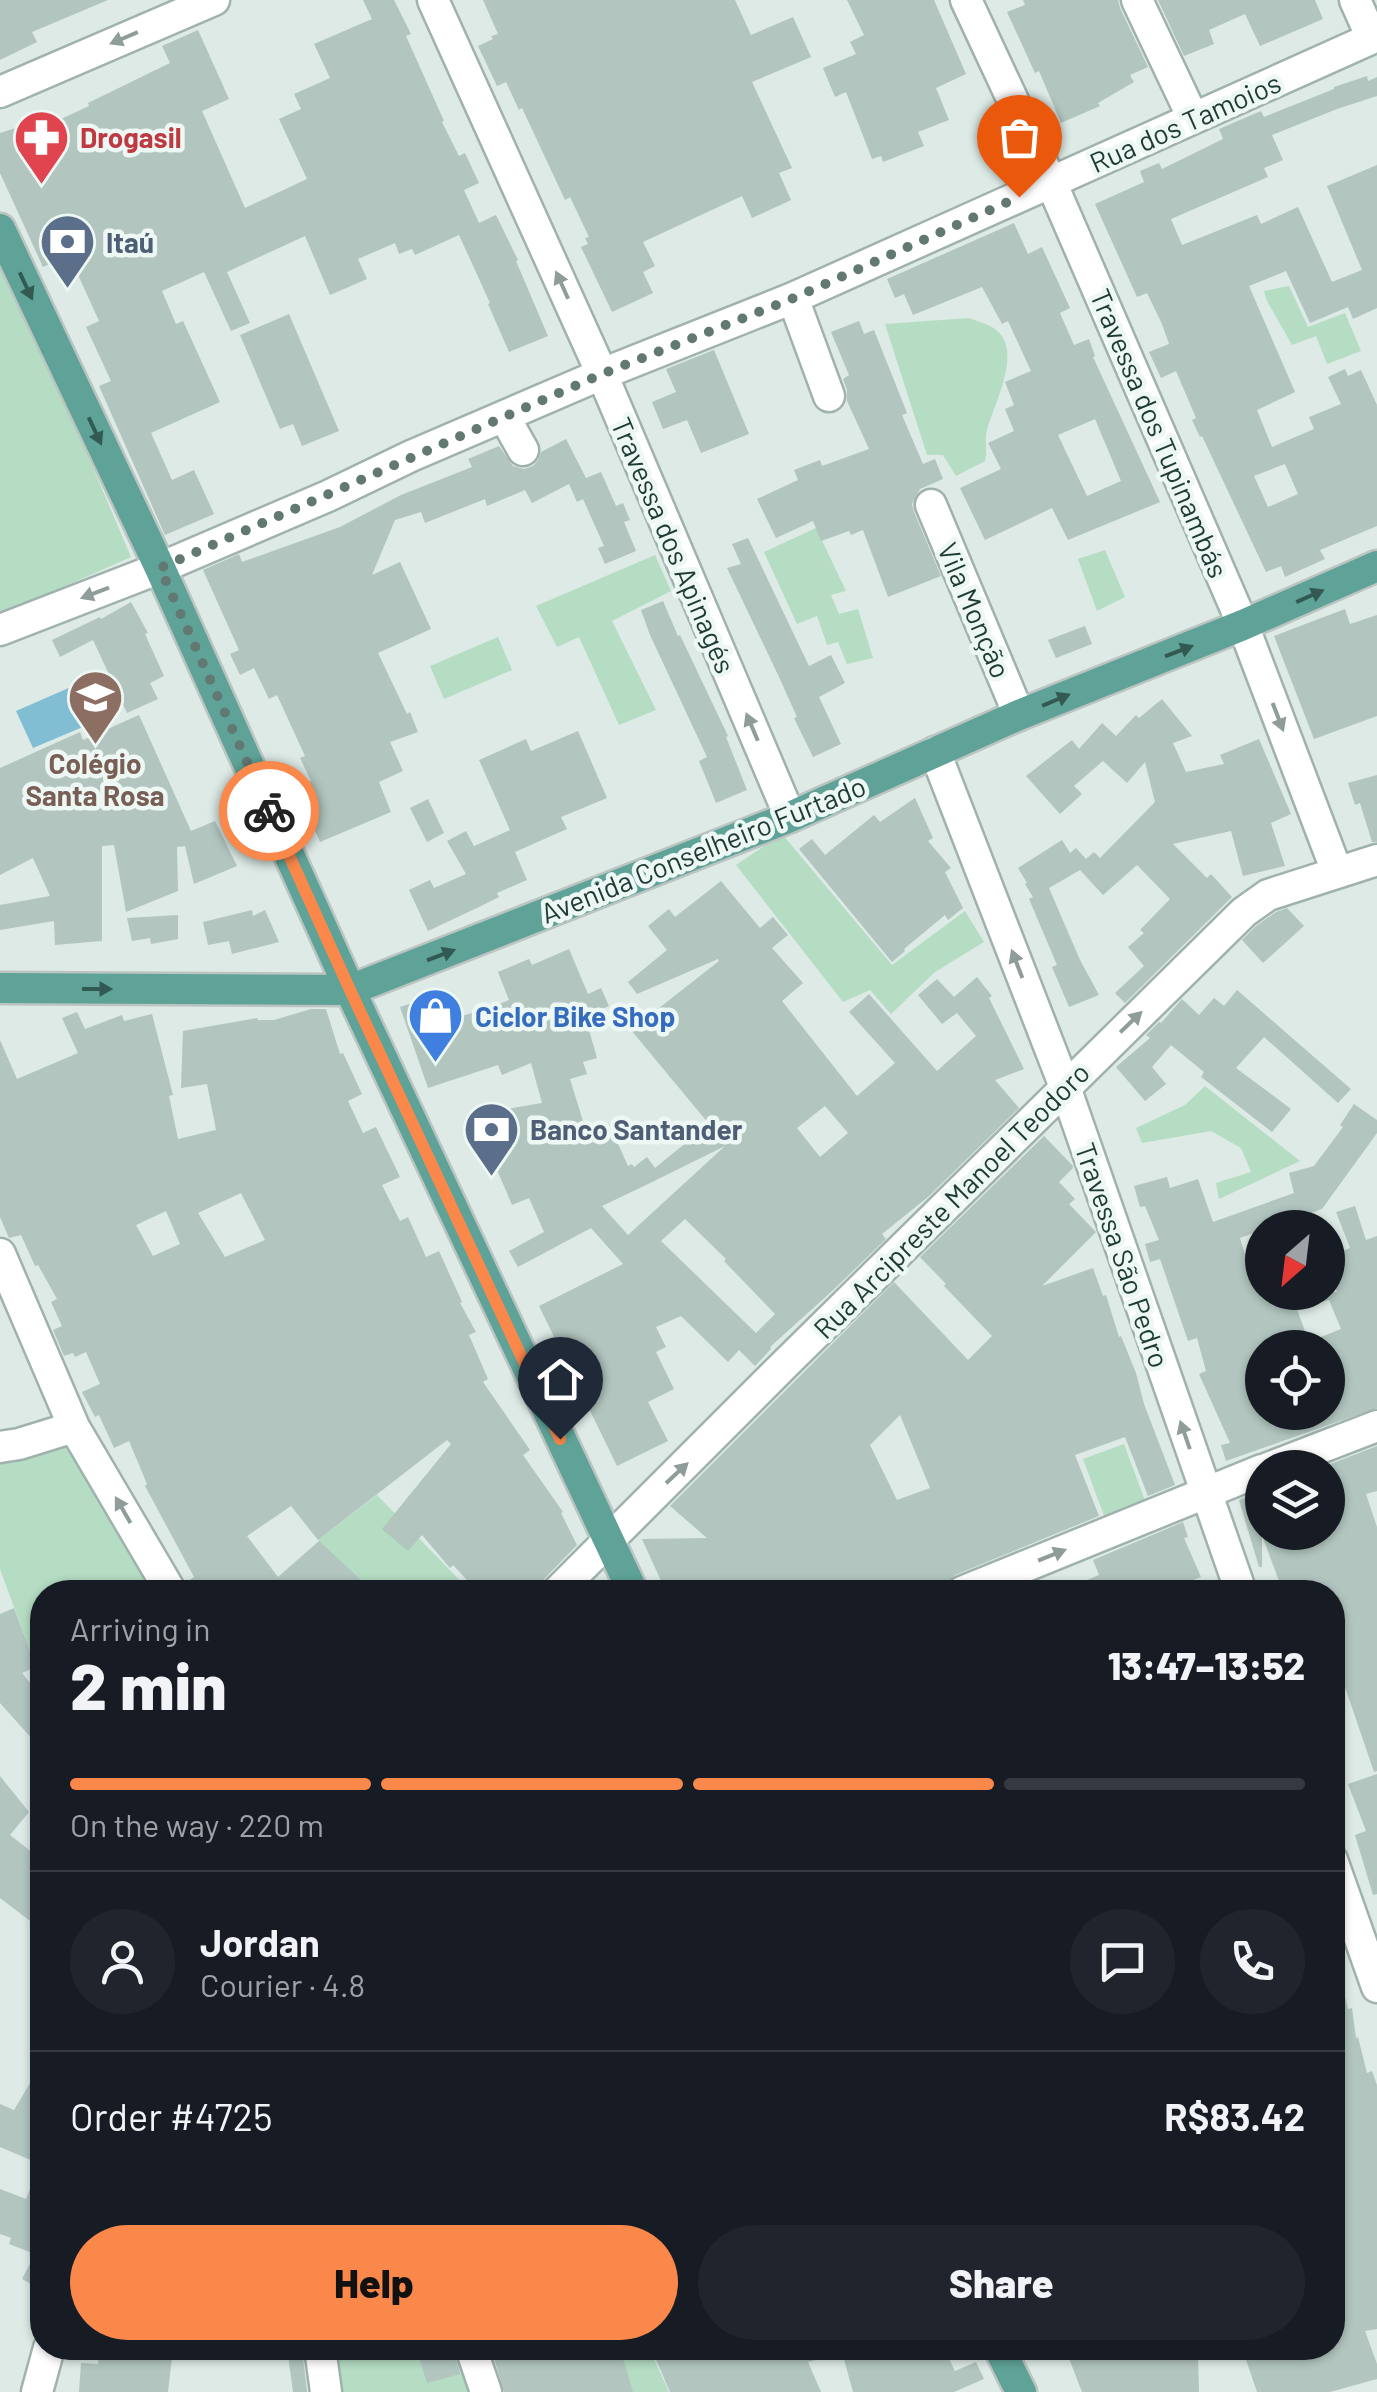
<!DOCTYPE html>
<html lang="en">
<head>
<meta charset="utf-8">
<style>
	body { margin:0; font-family:Barlow,sans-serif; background:#20242c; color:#f1f3f6; height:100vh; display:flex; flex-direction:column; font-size:38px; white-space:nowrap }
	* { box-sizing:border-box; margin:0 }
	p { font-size:32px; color:#9ea1a6 }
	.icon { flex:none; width:55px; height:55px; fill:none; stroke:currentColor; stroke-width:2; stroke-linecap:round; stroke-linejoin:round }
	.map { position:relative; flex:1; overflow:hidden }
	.drawer { position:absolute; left:30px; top:1580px; width:1315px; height:780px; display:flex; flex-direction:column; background:#171b24; border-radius:40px; box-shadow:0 2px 8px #0004 }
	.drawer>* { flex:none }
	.needle { width:65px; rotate:208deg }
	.buttons { position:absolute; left:1245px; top:1210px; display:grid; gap:20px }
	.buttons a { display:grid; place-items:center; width:100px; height:100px; border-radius:50%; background:#171b24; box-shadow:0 2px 8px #0004; font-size:50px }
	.pin { position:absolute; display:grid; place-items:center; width:85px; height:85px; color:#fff; margin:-102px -42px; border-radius:50% 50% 50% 0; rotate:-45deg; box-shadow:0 0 10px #0007 }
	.pin .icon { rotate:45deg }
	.courier { position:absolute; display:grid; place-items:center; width:100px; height:100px; margin:-50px; border:8px solid #fa884b; border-radius:50%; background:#fff; color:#222; box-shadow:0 2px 12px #0007 }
	.summary em { font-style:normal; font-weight:800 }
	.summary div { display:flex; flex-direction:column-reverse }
	.summary { display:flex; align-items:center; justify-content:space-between; height:170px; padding:0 40px }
	h1 { font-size:65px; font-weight:800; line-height:75px }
	.bar { display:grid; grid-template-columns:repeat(4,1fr); gap:15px 10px; align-content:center; height:120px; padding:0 40px }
	.bar i { height:12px; border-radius:8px; background:#363941 }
	.bar .active { background:#fa884b }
	.bar p { grid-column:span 4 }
	.line { display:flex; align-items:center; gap:25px; padding:0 40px; border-top:2px solid #363941 }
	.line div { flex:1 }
	.round { display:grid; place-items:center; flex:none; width:105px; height:105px; border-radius:52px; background:#20242c }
	.button { display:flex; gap:20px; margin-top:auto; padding:20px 40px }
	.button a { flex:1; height:115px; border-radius:60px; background:#fa884b; color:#111; font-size:40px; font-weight:800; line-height:115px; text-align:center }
	.button a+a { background:#20242c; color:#f1f3f6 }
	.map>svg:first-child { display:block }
	.green { fill:#b4ddc3 }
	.water { fill:#81bed3 }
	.building { fill:#b2c5bf; fill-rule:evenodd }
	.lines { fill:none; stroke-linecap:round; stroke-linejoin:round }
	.minor-casing { stroke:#a0b2ad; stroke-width:35 }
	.major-casing { stroke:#bcc4c2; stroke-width:35 }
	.minor { stroke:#fff; stroke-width:30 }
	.major { stroke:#5fa398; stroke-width:30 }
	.oneway { fill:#8e9c9a }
	.oneway2 { fill:#325a53 }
	.done { stroke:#617873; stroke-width:10; stroke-dasharray:0 18 }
	.route { stroke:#fa884b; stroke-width:12 }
	.labels { text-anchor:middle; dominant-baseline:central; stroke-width:9; stroke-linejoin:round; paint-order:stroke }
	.street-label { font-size:28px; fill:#1e3a35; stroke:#edf7f3 }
	.health-label { font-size:28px; font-weight:bold; fill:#be3a42; stroke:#edf7f3; text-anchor:start }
	.service-label { font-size:28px; font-weight:bold; fill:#4e5e75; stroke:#edf7f3; text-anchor:start }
	.education-label { font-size:28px; font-weight:bold; fill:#785e54; stroke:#edf7f3 }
	.shop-label { font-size:28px; font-weight:bold; fill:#366cbe; stroke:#edf7f3; text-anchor:start }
</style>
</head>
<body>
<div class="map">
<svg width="1377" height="2392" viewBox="0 0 1377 2392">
	<rect width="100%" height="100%" fill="#ddeae6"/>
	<path class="green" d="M0 249 131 557 0 615Z
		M1289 286 1308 327 1345 313 1361 351 1327 364 1316 336 1292 345 1267 301 1264 291Z
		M969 318C976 321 985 323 992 327 1026 347 994 403 987 430 984 441 988 450 985 461L956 476 943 455H927L885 324Z
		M816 528 846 591 831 595 839 614 858 609 873 658 847 664 838 642 827 645 817 616 797 624 764 552Z
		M1105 550 1125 597 1097 611 1078 559Z
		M655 555 671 591 612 621 656 710 619 725 579 637 557 647 536 606Z
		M498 637 512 670 444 699 430 666Z
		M782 834 892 965 965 911 984 942 935 972 891 1014 870 990 843 1002 736 865Z
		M1205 1086 1300 1161 1219 1199 1216 1183 1251 1172 1241 1148 1211 1131 1142 1143 1136 1128 1185 1105Z
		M71 1437 159 1592H42V1650L32 1656 0 1569V1448Z
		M1124 1444 1147 1506 1106 1521 1083 1459Z
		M377 1495 471 1592H370L318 1540Z
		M330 2348H461L475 2392H338Z
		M613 2348H649L669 2392H627Z"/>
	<path class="water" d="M87 680 104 718 33 748 16 711Z"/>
	<path class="building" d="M0 0H108L32 32 37 42 0 60Z
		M363 0H394L411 34 406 36 444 121 442 122 459 156 465 153 479 183 464 190 479 223 496 215 518 260 516 261 548 336 509 352 488 304 490 303 459 235 415 255 412 249 399 254 395 243 358 259 367 279 330 295 305 236 227 272 250 323 231 331 204 272 162 291 176 324 183 321 220 402 151 433 172 480 194 470 214 514 165 535 99 386 111 381 86 327 99 321 69 255 43 267 0 173V133L13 129 42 112 48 125 89 106 88 103 170 63 162 46 198 30 229 99 202 111 245 208 307 179 279 119 301 109 294 94 330 78 314 44 372 19Z
		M483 0H735L751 35 793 17 811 57 752 82 792 168 779 173 791 200 752 218 742 196 643 242 655 266 643 272 653 293 612 312 581 247 588 244 585 238 589 237 570 197 565 200 522 108 519 110 506 82 497 86 478 46 493 39 491 36 498 34Z
		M847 0H934L966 74 936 88 949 120 918 132 924 146 883 162 881 156 872 159 846 92 835 97 823 68 856 54 850 42 864 35Z
		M1023 0H1118L1120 8 1148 67 1130 75 1134 82 1098 103 1100 106 1061 123 1039 71 1035 73 1007 12 1025 5Z
		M1158 0H1315L1323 19 1260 46 1245 14 1209 30 1214 44 1184 56Z
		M1367 76 1368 81 1377 77V96L1337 109 1272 135 1283 160 1264 168 1268 177 1171 219 1182 245 1257 215 1261 224 1298 207 1332 282 1362 270 1327 186 1377 165V308L1353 319 1348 307 1310 323 1286 271 1249 286 1295 392 1257 410 1272 447 1314 429 1309 417 1341 404 1328 377 1345 369 1348 376 1361 370 1377 405V526L1320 550 1325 559 1285 577 1281 566 1266 572 1202 436 1200 437 1192 420 1196 418 1176 371 1161 378 1149 352 1169 344 1162 324 1147 293 1137 297 1095 204 1144 182 1140 171 1159 163 1162 169 1223 139 1219 129 1261 111 1264 117 1334 89V87ZM1285 464 1298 494 1268 507 1254 476Z
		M1014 223 1028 254 1042 247 1070 308 1060 313 1074 345 1089 339 1095 356 1093 357 1160 502 1068 540 1052 508 985 540 960 488 1001 469 988 443 1014 431 1005 409 1014 405 1005 382 1031 371 1008 321 1002 324 982 287 913 315 904 294 895 298 887 279ZM1095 419 1121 481 1087 496 1058 435Z
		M289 314 339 431 302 446 293 424 280 429 240 335Z
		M859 321 864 334 874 330 907 413 902 415 923 464 935 459 943 479 920 489 912 504 914 512 941 576 888 597 863 530 851 535 849 531 821 541 813 521 776 538 757 499 798 480 794 470 820 460 822 466 869 449 847 401V390L843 379 849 375 831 332Z
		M714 350 749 434 701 453 687 420 663 429 652 402 676 392 666 369Z
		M566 439 586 478 601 472 616 506 623 503 630 520 624 522 636 551 605 564 598 548 604 546 583 499 577 502 569 484 532 503 525 490 487 506 485 499 425 523 421 512 395 520 372 575 400 562 431 629 378 653 407 714 410 712 418 732 390 742 403 771 379 782 391 812 320 842 296 788 311 781 300 758 305 756 277 695 269 699 254 668 240 675 230 654 239 650 203 570 239 554 242 562 340 527 401 495 472 467 468 459 499 446 513 466 524 469 533 466 538 460 541 452Z
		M748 538 809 666 831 655 845 683 819 697 841 744 813 757 794 718 797 717 779 677 727 568 741 564 732 544Z
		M663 601 678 636 680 635 728 736 726 737 747 790 716 803 699 761 707 757 650 635 641 610Z
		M131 602 148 633 145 634 164 676 150 683 158 699 127 713 93 640 60 657 52 640 100 617 101 619Z
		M1345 609 1350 624 1377 615V716L1314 739 1274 636Z
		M1085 626 1092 644 1056 658 1048 640Z
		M1162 699 1192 736 1173 743 1186 772 1224 764 1220 755 1259 739 1291 814 1271 823 1285 866 1243 876 1231 831 1173 844 1207 878 1211 874 1232 897 1125 1003 1115 993 1144 966 1128 947 1144 933 1140 930 1170 899 1137 865 1103 895 1080 870 1049 888 1080 960 1099 995 1069 1007 1052 967 1057 965 1029 899 1033 897 1025 884 1027 883 1018 868 1062 840 1070 853 1076 848 1086 859 1094 852 1100 858 1155 802 1145 762 1127 783 1103 761 1074 786 1082 794 1060 814 1026 776 1072 740 1079 749 1102 723 1116 736 1136 715 1139 718Z
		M139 715 191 831 215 821 237 866 194 884 185 846 177 847 178 891 126 912 114 845 102 846V941L55 945 54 921 0 930V905L50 896 33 858 0 875V768L80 732 83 740Z
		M578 731 607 798 561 817 567 829 515 852 527 880 497 893 499 897 481 906 428 931 409 890 430 880 434 888 466 874 447 841 466 831 474 846 510 830 479 760 526 739 531 751Z
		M1377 775V842H1372L1360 803 1355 805 1348 783Z
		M915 798 933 838 928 841 951 868 945 872 963 908 948 920 945 915 904 949 905 951 892 962 799 849 812 839 825 855 874 815 880 822Z
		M428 799 444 833 427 842 410 808Z
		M721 881 760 928 773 917 788 935 772 948 803 983 782 1001 857 1096 895 1063 849 1012 869 994 937 1071 976 1036 957 1013 942 1024 918 995 937 979 954 997 977 977 992 996 989 998 1024 1069 995 1080 1019 1108 928 1197 882 1234 886 1239 830 1293 770 1347 771 1349 755 1366 739 1350 728 1362 681 1316 656 1327 666 1347 656 1352 674 1389 648 1402 668 1441 617 1466 539 1306 623 1264 591 1228 518 1267 509 1251 544 1232 529 1198 512 1205 498 1172 488 1112 542 1103 531 1063 502 1075 498 1065 428 1088 400 1007 450 991 459 1017 475 1012V1014L509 1000 498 972 529 959 532 965 569 949 588 994 601 988 609 1006 585 1016 597 1058 583 1062 587 1074 570 1079 587 1134 609 1124 628 1166 632 1164 634 1167 647 1157 655 1168 709 1124 631 1030 719 961 718 959 637 994 628 982 667 950 648 926 669 909 675 917ZM825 1106 848 1133 820 1157 797 1128ZM725 1146 628 1235 602 1206 644 1186ZM685 1219 726 1259 724 1261 775 1314 756 1333 661 1241Z
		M1287 908 1304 926 1263 963 1242 940 1256 926 1276 912Z
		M252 910 253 916 265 910 279 942 232 954 229 941 208 945 203 922Z
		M178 915V939L151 944 150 938 132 941 127 918Z
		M1237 990 1351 1089 1338 1103 1264 1037 1236 1068 1291 1109 1272 1132 1201 1077 1204 1072 1171 1045 1152 1067 1166 1084 1145 1101 1116 1067 1150 1038 1146 1035 1159 1022 1161 1023 1182 999 1199 1015 1214 998 1224 1006Z
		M311 1009H326L340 1054 343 1053 362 1094 348 1101 363 1133 376 1127 400 1177 382 1185 400 1221 408 1217 426 1257 439 1251 462 1302 460 1303 476 1332 469 1335 488 1379 483 1382 530 1450 523 1455 563 1512 561 1513 577 1545 544 1579 539 1592H478L453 1565 450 1568 422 1535 408 1551 382 1529 451 1444 447 1440 318 1540 291 1506 247 1536 278 1577 319 1541 374 1592H335L323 1582 313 1592H193L187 1582 194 1577 145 1486 147 1484 129 1441 114 1448 99 1415 95 1417 82 1392 100 1384 86 1352 75 1357 73 1353 64 1356 53 1330 62 1326 51 1302 57 1299 38 1265 35 1266 21 1235 9 1238 0 1217V1040L17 1079 78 1053 62 1018 77 1012 85 1029 122 1015 124 1021 152 1014 173 1095 169 1096 178 1139 216 1130 207 1084 181 1088 183 1031 257 1018 258 1020H274ZM241 1193 265 1240 225 1257 198 1213ZM166 1211 180 1244 153 1256 136 1225Z
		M1354 1104 1377 1120V1133L1322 1209 1270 1228H1262V1230L1240 1238 1252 1277 1262 1274V1292H1337L1328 1269V1257L1350 1248 1336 1212 1355 1206 1366 1240 1377 1236V1408L1226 1461 1221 1445 1230 1443 1199 1374 1206 1371 1197 1338 1188 1341 1160 1259 1150 1262 1145 1244 1159 1240 1145 1206 1140 1207 1134 1186 1167 1177 1170 1188 1198 1179 1213 1222 1294 1193 1289 1173 1314 1166 1343 1127 1340 1125ZM1329 1300 1341 1329 1318 1338 1322 1348H1328V1412H1262V1348H1311L1297 1309Z
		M1044 1136 1073 1166V1168L1059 1182 1075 1199 1069 1204 1096 1232 1042 1286 1093 1268 1103 1296 1106 1295 1119 1337 1121 1336 1136 1373 1144 1404 1175 1485 1148 1496 1125 1437 1075 1455 1099 1516 955 1575 946 1583 923 1592H666L642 1539 707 1538 670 1506 894 1282 968 1360 992 1336 944 1286 946 1284 920 1257ZM900 1415 930 1488 897 1500 870 1445Z
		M1377 1446V1491L1366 1494 1377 1527V1771L1374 1772 1332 1649V1592H1283L1262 1535V1567H1259L1239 1500 1262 1490V1532H1328V1465Z
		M1183 1522 1188 1537 1184 1538 1201 1577 1193 1580 1197 1592H1059L1099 1575 1093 1560Z
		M14 1608 36 1667 22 1673 42 1697V1750L0 1703V1614Z
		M1377 1774V1894L1373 1895 1355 1835 1366 1831 1348 1784Z
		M0 1776 29 1812 10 1835 42 1860V1930L0 1898Z
		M1339 1972 1348 2009 1352 2008 1356 2038 1358 2037 1367 2073 1372 2071 1377 2085V2329L1365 2331 1377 2364V2379L1330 2392H1257L1242 2348H1332V2315H1337L1332 2194V2072L1337 2071 1332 2054V1973Z
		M42 2063V2290L22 2279 35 2254 9 2244 11 2238 0 2234V2189L26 2199 40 2164 0 2147V2104L14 2110Z
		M100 2348H173L168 2392H79L81 2363 98 2364Z
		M287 2348H302L307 2392H293Z
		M416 2348H452L460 2374 427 2383Z
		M491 2348H613L617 2360 623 2358 633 2392H504Z
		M651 2348H944L955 2371 976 2362 984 2379 954 2392H853L842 2352V2354L808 2362 821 2392H670Z
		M1065 2348H1195L1198 2356 1199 2392H1082Z"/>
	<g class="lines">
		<defs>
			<path id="minor" d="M433 0 602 374 790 817
				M966 0 1051 182 1243 625 1337 872
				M1137 0 1193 118
				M1355 0 1372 38
				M0 92 214 0
				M793 298 829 396
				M504 416 523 450
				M931 505 1019 715
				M0 630 160 568 328 496 411 456 602 374 793 298 1377 36
				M935 752 1065 1087 1241 1592
				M0 1254 74 1427 171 1592
				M0 1447 19 1444 74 1427
				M1268 1468 1377 1426
				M557 1592 783 1366 1244 912 1268 895 1377 860
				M962 1592 1262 1470
				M1332 1860 1377 1987
				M320 2348 326 2392
				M471 2348 486 2392
				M37 2392 49 2348"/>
			<path id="major" d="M0 229 160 568 350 990 633 1592
				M0 988 350 990 790 817 1019 715 1243 625 1377 566
				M999 2348 1021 2392"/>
		</defs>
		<use href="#minor" class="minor-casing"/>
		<use href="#major" class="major-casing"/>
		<use href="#minor" class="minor"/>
		<use href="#major" class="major"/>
	</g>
	<defs><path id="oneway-solid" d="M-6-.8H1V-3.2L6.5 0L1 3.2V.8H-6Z" transform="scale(2.5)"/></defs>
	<g class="oneway">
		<use href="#oneway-solid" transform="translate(124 38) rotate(157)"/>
		<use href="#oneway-solid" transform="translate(562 285) rotate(-114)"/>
		<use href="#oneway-solid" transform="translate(95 593) rotate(159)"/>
		<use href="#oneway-solid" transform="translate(1278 717) rotate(69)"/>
		<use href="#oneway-solid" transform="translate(752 727) rotate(-113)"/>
		<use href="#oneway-solid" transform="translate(1017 964) rotate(-111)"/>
		<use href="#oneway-solid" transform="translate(1131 1022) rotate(-44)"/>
		<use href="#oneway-solid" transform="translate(1185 1435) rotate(-109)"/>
		<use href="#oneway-solid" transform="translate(677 1473) rotate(-43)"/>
		<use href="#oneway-solid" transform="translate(123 1510) rotate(-120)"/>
		<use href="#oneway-solid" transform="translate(1052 1555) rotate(-22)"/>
	</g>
	<g class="oneway2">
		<use href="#oneway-solid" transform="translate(26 286) rotate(65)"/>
		<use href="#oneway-solid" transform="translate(95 431) rotate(65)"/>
		<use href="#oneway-solid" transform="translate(1310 596) rotate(-24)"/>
		<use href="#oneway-solid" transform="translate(1179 651) rotate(-21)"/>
		<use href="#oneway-solid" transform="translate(1056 700) rotate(-23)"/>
		<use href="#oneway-solid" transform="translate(441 955) rotate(-21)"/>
		<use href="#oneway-solid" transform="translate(97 989)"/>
	</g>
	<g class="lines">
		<path class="done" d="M269 811 160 568 602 374 794 298 1019 197"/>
		<path class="route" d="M269 811 350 990 560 1439"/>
	</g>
	<defs>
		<symbol id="pharmacy-pin" viewBox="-11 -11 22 30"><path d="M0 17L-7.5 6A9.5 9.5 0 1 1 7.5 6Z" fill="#e0444e" stroke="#edf7f3"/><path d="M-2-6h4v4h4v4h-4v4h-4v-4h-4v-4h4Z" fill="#fff"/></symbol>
		<symbol id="bank-pin" viewBox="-11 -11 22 30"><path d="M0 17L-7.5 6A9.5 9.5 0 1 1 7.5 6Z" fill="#5c6f8a" stroke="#edf7f3"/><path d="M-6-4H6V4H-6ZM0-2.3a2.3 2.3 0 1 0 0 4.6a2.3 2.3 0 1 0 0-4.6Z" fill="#fff"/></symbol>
		<symbol id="school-pin" viewBox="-11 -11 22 30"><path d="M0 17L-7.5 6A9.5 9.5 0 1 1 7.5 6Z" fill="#8d6e63" stroke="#edf7f3"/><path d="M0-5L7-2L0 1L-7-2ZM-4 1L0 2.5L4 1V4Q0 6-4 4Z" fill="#fff"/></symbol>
		<symbol id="shop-pin" viewBox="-11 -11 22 30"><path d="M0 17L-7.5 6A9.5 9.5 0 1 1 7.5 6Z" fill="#3f7fe0" stroke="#edf7f3"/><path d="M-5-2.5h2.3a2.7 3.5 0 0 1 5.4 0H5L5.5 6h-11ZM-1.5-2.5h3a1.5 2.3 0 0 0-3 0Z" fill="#fff"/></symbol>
	</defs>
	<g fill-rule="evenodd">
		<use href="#pharmacy-pin" x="10" y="106" width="63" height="86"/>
		<use href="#bank-pin" x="36" y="210" width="63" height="86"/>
		<use href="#school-pin" x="64" y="666" width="63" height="86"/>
		<use href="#shop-pin" x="404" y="984" width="63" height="86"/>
		<use href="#bank-pin" x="460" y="1098" width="63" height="86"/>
	</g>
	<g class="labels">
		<g class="street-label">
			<text transform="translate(1185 122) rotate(-24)">Rua dos Tamoios</text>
			<text transform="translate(1160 433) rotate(67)">Travessa dos Tupinambás</text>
			<text transform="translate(674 545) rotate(67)">Travessa dos Apinagés</text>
			<text transform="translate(975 610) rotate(67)">Vila Monção</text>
			<text transform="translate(703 849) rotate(-22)">Avenida Conselheiro Furtado</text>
			<text transform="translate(951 1200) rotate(-45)">Rua Arcipreste Manoel Teodoro</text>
			<text transform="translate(1123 1255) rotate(71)">Travessa São Pedro</text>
		</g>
		<g class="health-label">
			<text x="80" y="137">Drogasil</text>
		</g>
		<g class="service-label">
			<text x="106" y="242">Itaú</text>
			<text x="530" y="1129">Banco Santander</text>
		</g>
		<g class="education-label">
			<text x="95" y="763">Colégio<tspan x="95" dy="32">Santa Rosa</tspan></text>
		</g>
		<g class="shop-label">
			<text x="475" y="1016">Ciclor Bike Shop</text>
		</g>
	</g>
</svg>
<div class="buttons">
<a><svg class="needle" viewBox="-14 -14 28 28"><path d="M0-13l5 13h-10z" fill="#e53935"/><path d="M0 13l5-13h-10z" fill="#9ea1a6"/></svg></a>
<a><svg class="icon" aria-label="locate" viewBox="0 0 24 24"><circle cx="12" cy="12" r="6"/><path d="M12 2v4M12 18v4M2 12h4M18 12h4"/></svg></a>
<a><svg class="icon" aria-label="layers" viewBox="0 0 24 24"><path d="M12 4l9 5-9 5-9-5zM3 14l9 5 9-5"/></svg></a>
</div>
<div class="pin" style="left:1019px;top:197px;background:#ea580c"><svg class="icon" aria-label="bag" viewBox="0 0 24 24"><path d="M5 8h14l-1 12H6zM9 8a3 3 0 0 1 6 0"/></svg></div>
<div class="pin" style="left:560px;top:1439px;background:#1f2937"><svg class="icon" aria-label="home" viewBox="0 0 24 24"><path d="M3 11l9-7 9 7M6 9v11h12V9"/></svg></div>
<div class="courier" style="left:269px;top:811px"><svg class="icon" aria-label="bike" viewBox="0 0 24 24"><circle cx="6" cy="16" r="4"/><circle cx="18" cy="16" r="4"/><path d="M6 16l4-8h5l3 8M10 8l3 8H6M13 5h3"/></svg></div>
<section class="drawer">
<div class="summary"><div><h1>2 min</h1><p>Arriving in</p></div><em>13:47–13:52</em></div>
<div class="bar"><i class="active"></i><i class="active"></i><i class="active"></i><i></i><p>On the way · 220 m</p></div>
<div class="line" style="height:180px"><a class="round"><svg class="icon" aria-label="person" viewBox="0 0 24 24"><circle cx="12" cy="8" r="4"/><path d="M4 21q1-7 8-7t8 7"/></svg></a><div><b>Jordan</b><p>Courier · 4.8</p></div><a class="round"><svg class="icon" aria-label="chat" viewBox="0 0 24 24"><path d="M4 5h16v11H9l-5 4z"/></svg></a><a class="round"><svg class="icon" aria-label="phone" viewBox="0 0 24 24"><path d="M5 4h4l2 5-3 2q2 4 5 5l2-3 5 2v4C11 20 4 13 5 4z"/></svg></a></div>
<div class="line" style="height:130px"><div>Order #4725</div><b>R$83.42</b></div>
<div class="button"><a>Help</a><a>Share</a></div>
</section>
</div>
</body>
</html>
